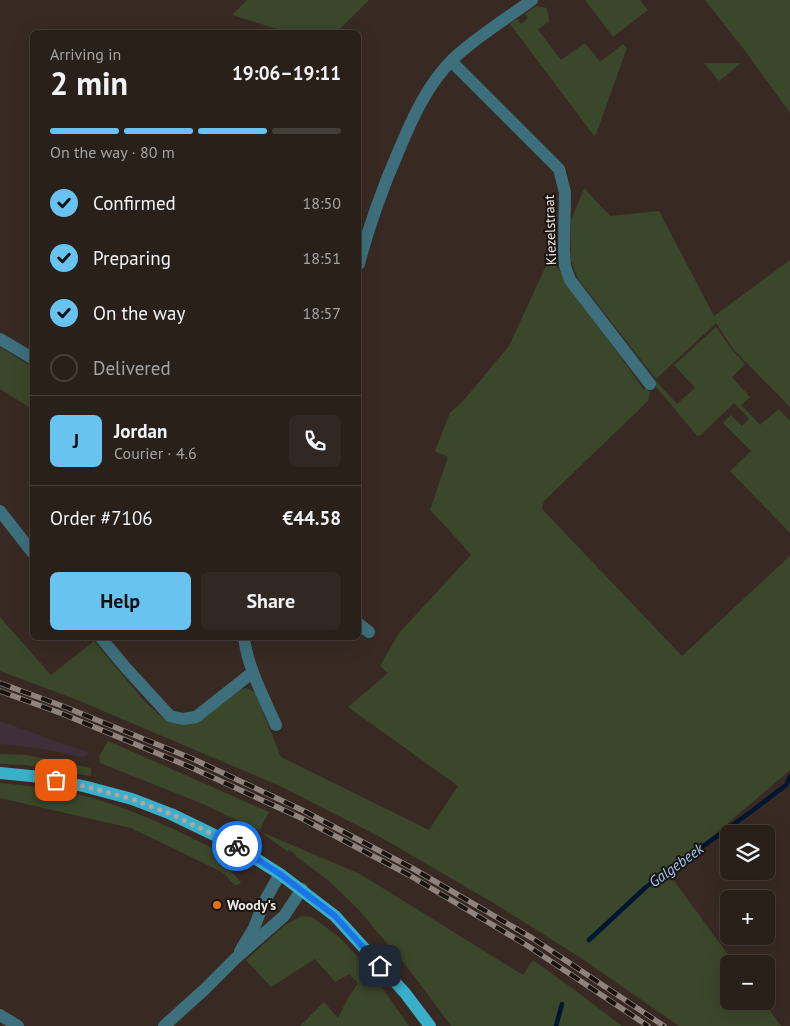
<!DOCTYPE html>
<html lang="en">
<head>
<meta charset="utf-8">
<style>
	body { margin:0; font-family:"PT Sans",sans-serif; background:#322823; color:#f1f3f6; height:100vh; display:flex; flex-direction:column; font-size:19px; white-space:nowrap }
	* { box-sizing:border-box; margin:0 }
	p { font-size:16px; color:#a5a3a2 }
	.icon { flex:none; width:28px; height:28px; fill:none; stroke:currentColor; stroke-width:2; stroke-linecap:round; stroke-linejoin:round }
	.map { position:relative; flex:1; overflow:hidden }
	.side { position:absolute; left:30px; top:30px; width:331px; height:610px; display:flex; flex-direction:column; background:#2a201a; border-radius:8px; box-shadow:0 5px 20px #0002,0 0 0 1px #463e39 }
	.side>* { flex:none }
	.buttons { position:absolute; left:720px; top:825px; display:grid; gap:10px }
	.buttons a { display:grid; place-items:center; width:55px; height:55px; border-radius:8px; background:#2a201a; box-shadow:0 5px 20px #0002,0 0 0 1px #463e39; font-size:25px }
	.pin { position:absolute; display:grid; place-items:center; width:42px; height:42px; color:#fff; margin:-21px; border-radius:10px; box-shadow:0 2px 8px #0006 }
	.courier { position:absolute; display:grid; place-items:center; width:50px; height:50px; margin:-25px; border:4px solid #1a73e8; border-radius:50%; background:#fff; color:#222; box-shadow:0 1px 6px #0007 }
	.headline em { font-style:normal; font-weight:700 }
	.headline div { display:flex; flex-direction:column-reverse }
	.headline { display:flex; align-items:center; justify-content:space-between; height:85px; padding:0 20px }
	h1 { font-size:32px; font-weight:700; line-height:38px }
	.bar { display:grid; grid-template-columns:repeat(4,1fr); gap:8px 5px; align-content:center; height:60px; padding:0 20px }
	.bar i { height:6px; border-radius:4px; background:#463e39 }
	.bar .active { background:#69c3f1 }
	.bar p { grid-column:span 4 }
	.line { display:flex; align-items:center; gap:12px; padding:0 20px; border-top:1px solid #463e39 }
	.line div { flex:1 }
	.round { display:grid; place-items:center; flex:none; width:52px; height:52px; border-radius:8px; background:#322823 }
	ol { padding:0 20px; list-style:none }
	li { display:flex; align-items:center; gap:15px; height:55px }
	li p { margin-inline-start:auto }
	li .icon { padding:5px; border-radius:50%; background:#69c3f1; color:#111; stroke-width:4 }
	li:last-child { color:#a5a3a2 }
	li i { width:28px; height:28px; border:2px solid #463e39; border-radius:50% }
	.action { display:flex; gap:10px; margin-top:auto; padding:10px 20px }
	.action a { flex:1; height:58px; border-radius:8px; background:#69c3f1; color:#111; font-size:20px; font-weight:700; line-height:58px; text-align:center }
	.action a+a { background:#322823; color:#f1f3f6 }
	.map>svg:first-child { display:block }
	.industrial { fill:#3f2f3b }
	.green { fill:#3b472a }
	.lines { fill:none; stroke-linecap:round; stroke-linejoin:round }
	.stream { stroke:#001532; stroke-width:4.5 }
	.minor { stroke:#3d6f7c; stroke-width:12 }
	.major { stroke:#3aafca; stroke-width:12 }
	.rail-casing { stroke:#8f837d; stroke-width:5.5 }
	.rail { stroke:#1a1411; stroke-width:4; stroke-dasharray:11; stroke-linecap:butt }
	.done { stroke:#b1a6a0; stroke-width:5; stroke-dasharray:0 9 }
	.route { stroke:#1a73e8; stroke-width:6 }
	.food-dot { fill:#e8710a; stroke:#1a1411; stroke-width:2 }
	.labels { text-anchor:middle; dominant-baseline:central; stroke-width:4; stroke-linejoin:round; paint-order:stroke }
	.street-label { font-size:14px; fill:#f2e8e3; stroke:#1a1411 }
	.poi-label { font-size:14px; font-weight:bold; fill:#f2e8e3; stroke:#1a1411; text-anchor:start }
	.water-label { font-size:15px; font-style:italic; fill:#a0caf7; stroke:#1a1411 }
</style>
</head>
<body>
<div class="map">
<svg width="790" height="1026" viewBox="0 0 790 1026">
	<rect width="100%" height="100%" fill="#382a23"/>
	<path class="industrial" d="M0 721 89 753 86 756 80 757 44 749 0 744Z"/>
	<path class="green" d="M247 0H369L337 32H287L232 15Z
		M585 0H640L648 10 613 37Z
		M705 0H790V113L746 52Z
		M536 6 547 8 549 21 538 30 561 60 585 43 600 62 623 44 627 48 595 137 510 24 517 19 521 24 528 18 525 14Z
		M704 63H741L719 81Z
		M584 188 610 216 659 211 714 316 790 260V407L734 350 716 323 656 379 578 279 571 260V221Z
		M550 257 644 390 646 388 650 392 648 401 544 501 542 509 682 656 790 556V770L669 874 735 964H729V1001H763L781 1026H679L584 960 497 905 382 838 280 786 75 699 0 671V617L51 675 94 641 144 701 163 718 171 722 241 689C247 687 252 690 256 695L281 757 429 830 458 786 348 707 388 673 380 666 399 633 471 555 451 532 430 510 448 457 435 451 450 413 464 400 509 346Z
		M716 327 733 351 745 364 732 377 750 397 741 405 760 425 779 409 789 420 790 419V533L730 471 751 451 723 423 731 415 742 426 749 419 734 403 701 435 697 436 654 384 656 381 677 404 695 388 674 365Z
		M0 347 32 367V409L0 389Z
		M108 741 269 812 259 831 360 874 523 975 533 960 576 991 622 1026H451L411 972 360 911 328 880 295 856 296 855 289 850 287 851 259 831 203 804 100 763 99 757Z
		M0 754 26 755 91 768V776L25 765 0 764Z
		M0 783C18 785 36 786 53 789 115 800 172 827 227 856L230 870 241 882 236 886 222 872 131 828 0 798Z
		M302 916 312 917 339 937 369 969 409 1026H300L324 1002 338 1018 347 1000 358 983 349 974 335 982 315 959 271 987 246 960 285 925Z"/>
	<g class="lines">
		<path class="stream" d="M589 940 646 887 752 811 786 785 790 777
			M556 1026 562 1004"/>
		<path class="minor" d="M451 61 559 169 565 192 564 250 565 266 570 280 650 384
			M359 264C369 225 383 187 399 150 413 117 427 85 453 59 475 38 506 19 532 0
			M0 339 32 358
			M0 511 32 552
			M359 624 369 632
			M101 638 126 668 170 716 183 719 196 717 253 672
			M244 638C248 668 263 696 276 725
			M240 951 254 928 264 902 280 874
			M0 1015 18 1026
			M164 1026 205 989 236 958 284 916 302 889"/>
		<path class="major" d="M0 773 41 777 87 787 132 799 171 814 231 843 280 874 335 916 405 993 430 1026"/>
		<defs>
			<path id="rail" d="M0 683 65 707 193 759 304 811 412 868 532 938 664 1026
				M0 691 63 714 190 767 301 818 409 875 528 946 648 1026"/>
		</defs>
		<use href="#rail" class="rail-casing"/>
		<use href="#rail" class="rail"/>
	</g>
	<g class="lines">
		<path class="done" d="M56 780 87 787 132 799 171 814 237 846"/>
		<path class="route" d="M237 846 280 874 335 916 380 966"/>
	</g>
	<circle class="food-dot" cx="217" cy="905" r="5"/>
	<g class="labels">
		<g class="street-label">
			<text transform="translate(550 230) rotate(-92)">Kiezelstraat</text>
		</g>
		<g class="poi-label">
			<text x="227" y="905">Woody's</text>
		</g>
		<g class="water-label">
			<text transform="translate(676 865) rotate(-36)">Galgebeek</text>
		</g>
	</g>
</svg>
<div class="buttons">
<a><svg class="icon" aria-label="layers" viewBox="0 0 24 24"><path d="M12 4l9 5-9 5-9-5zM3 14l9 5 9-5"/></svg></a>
<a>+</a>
<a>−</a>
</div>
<div class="pin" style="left:56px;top:780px;background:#ea580c"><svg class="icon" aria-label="bag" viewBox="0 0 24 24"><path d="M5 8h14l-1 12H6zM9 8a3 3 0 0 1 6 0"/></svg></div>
<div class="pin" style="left:380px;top:966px;background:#1f2937"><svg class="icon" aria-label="home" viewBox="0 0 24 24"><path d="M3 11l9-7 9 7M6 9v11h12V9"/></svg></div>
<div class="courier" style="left:237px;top:846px"><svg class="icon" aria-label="bike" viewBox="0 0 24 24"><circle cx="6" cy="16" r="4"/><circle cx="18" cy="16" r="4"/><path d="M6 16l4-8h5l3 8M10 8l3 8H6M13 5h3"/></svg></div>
<section class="side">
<div class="headline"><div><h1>2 min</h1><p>Arriving in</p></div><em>19:06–19:11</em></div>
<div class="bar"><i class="active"></i><i class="active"></i><i class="active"></i><i></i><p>On the way · 80 m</p></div>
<ol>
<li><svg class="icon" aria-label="check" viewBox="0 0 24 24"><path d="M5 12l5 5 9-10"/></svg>Confirmed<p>18:50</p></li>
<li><svg class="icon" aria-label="check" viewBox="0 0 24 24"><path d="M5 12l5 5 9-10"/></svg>Preparing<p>18:51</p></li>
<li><svg class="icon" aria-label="check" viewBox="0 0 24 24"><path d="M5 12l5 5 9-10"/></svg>On the way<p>18:57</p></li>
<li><i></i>Delivered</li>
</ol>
<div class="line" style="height:90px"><b class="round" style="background:#69c3f1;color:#111">J</b><div><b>Jordan</b><p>Courier · 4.6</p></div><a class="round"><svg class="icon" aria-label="phone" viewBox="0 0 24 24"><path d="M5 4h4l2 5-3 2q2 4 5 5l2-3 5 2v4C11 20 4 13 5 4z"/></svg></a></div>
<div class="line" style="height:65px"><div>Order #7106</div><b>€44.58</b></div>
<div class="action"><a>Help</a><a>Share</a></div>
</section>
</div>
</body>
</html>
